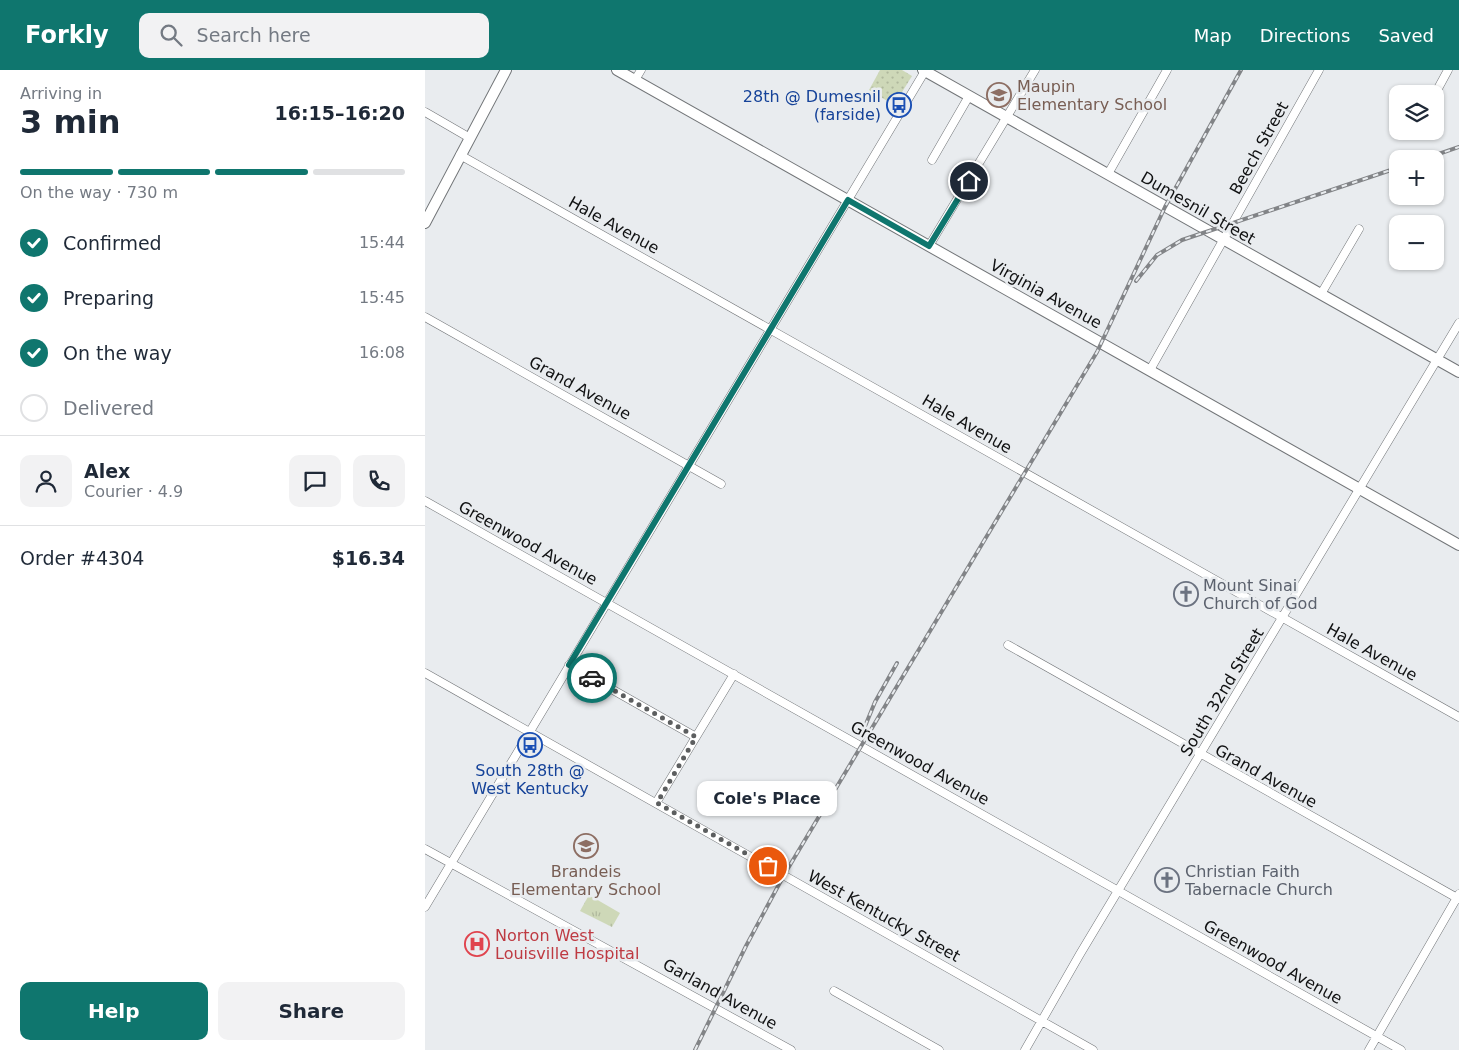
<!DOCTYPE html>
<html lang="en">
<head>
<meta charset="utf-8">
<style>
	body { margin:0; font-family:"DejaVu Sans",sans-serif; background:#f2f2f3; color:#1f2937; height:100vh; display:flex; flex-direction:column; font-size:19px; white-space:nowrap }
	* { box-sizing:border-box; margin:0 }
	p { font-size:16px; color:#747a83 }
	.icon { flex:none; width:28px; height:28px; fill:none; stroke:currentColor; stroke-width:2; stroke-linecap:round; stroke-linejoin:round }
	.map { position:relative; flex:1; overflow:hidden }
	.panel { display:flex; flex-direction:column; background:#fff; width:425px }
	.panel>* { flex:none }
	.buttons { position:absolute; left:964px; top:15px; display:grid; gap:10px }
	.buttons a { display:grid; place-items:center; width:55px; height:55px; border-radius:10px; background:#fff; box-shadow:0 1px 4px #0004; font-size:25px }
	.pin { position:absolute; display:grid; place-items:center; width:42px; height:42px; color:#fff; margin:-21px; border:2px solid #fff; border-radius:50%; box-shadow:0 1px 5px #0007 }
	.courier { position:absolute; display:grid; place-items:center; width:50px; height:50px; margin:-25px; border:4px solid #0f766e; border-radius:50%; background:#fff; color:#222; box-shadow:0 1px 6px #0007 }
	.bubble { position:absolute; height:35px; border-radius:10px; background:#fff; box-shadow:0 1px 4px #0004; font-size:16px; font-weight:700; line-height:35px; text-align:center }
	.headline em { font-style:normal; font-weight:700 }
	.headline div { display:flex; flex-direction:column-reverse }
	.headline { display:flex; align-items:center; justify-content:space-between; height:85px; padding:0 20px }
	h1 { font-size:32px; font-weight:700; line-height:38px }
	.bar { display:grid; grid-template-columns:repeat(4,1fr); gap:8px 5px; align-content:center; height:60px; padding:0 20px }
	.bar i { height:6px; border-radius:4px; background:#e0e1e3 }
	.bar .current { background:#0f766e }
	.bar p { grid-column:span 4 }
	.line { display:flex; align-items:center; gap:12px; padding:0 20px; border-top:1px solid #e0e1e3 }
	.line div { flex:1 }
	.round { display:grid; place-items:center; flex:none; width:52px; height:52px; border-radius:10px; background:#f2f2f3 }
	ol { padding:0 20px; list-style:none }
	li { display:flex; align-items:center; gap:15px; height:55px }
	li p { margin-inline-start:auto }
	li .icon { padding:5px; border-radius:50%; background:#0f766e; color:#fff; stroke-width:4 }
	li:last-child { color:#747a83 }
	li i { width:28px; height:28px; border:2px solid #e0e1e3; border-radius:50% }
	.cta { display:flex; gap:10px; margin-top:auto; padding:10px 20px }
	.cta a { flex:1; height:58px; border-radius:10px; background:#0f766e; color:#fff; font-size:20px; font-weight:700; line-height:58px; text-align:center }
	.cta a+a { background:#f2f2f3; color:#1f2937 }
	header { display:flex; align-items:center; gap:30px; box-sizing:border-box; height:70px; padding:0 25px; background:#0f766e; color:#fff }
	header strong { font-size:24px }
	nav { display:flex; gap:28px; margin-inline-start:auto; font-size:18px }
	.search { width:350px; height:45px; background:#f2f2f3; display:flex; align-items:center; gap:12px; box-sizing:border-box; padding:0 18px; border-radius:10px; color:#747a83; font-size:19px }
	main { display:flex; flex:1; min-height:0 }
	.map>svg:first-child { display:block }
	.park { fill:url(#park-tufts) }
	.garden { fill:url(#garden-dots) }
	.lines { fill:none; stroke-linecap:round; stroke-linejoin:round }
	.street-casing { stroke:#727578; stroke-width:9 }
	.secondary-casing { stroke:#727578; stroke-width:12 }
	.street { stroke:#fff; stroke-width:8 }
	.secondary { stroke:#fff; stroke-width:10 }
	.rail-casing { stroke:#828487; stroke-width:4 }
	.rail { stroke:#e9ecef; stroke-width:2; stroke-dasharray:5.5; stroke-linecap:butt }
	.done { stroke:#5c5e5f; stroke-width:5; stroke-dasharray:0 9 }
	.route { stroke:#0f766e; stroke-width:6 }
	.labels { text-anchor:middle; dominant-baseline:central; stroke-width:5; stroke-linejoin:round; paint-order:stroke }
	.education-label { font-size:16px; fill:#785e54; stroke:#e9ecef; text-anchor:start }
	.transit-label { font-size:16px; fill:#164399; stroke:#e9ecef; text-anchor:end }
	.street-label { font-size:16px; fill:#101112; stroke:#e9ecef }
	.worship-label { font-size:16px; fill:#5b616d; stroke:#e9ecef; text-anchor:start }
	.health-label { font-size:16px; fill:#be3a42; stroke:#e9ecef; text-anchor:start }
</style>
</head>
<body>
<header>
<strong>Forkly</strong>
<div class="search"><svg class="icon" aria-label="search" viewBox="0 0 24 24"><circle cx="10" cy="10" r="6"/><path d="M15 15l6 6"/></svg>Search here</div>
<nav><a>Map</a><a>Directions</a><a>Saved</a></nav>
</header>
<main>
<section class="panel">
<div class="headline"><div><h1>3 min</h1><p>Arriving in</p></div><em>16:15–16:20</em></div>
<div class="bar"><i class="current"></i><i class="current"></i><i class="current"></i><i></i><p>On the way · 730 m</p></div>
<ol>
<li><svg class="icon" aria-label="check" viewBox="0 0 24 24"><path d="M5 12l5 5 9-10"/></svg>Confirmed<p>15:44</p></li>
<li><svg class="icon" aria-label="check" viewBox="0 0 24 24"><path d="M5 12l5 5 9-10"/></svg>Preparing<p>15:45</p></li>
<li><svg class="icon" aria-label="check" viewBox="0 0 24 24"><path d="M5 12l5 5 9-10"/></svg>On the way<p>16:08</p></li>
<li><i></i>Delivered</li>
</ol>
<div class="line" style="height:90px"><a class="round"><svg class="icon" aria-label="person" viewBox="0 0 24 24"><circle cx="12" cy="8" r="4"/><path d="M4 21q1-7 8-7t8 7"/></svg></a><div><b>Alex</b><p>Courier · 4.9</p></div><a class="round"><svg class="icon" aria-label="chat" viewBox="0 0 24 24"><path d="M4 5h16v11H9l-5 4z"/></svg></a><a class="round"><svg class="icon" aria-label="phone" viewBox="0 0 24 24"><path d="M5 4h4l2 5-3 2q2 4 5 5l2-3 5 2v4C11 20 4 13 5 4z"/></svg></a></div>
<div class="line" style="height:65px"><div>Order #4304</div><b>$16.34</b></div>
<div class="cta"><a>Help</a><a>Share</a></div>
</section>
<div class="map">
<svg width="1034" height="980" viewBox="0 0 1034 980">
	<defs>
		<pattern id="park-tufts" width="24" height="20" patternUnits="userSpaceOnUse" patternTransform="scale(1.25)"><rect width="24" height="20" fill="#ced8b8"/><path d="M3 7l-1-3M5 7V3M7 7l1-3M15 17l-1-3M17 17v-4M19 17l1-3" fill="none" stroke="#b0b89d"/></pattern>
		<pattern id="garden-dots" width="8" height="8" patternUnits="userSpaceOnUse" patternTransform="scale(1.25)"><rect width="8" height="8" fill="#ced8b8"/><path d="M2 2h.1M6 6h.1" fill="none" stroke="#b0b89d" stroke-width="1.8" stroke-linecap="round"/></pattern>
	</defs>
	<rect width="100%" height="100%" fill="#e9ecef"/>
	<path class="park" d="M164 825 195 843 187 857 155 841Z"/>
	<path class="garden" d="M455 0H477L487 6 469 35 444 20Z"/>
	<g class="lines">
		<defs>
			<path id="street" d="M210 10 216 0
				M1010 24 1023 0
				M0 42 45 68
				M989 65 990 61
				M35 85 1034 647
				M507 90 544 26
				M683 104 742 0
				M504 176 610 0
				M896 224 934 159
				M0 247 296 414
				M725 300 894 0
				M0 431 976 980
				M583 575 1034 829
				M144 595 271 667
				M0 603 668 980
				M231 733 309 604
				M0 779 366 980
				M0 837 500 1
				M409 921 514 980
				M600 980 655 884 1034 253
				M944 980 1034 824"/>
			<path id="secondary" d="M192 0 1034 475
				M498 0 1034 302
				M0 153 81 0"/>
		</defs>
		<use href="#street" class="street-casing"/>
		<use href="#secondary" class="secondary-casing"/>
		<use href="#street" class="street"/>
		<use href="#secondary" class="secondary"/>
		<defs>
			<path id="rail" d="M999 89 1034 77
				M711 211 732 185 757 170 972 98
				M436 666 450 632 472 593
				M270 980 321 876 359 805 672 282 740 137 816 0"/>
		</defs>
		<use href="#rail" class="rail-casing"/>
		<use href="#rail" class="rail"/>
	</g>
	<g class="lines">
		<path class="done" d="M167 608 271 667 232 733 343 796"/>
		<path class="route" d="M167 608 144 595 423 130 504 176 544 111"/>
	</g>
	<defs>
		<symbol id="school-ring" viewBox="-11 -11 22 22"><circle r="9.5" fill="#e9ecef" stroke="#8d6e63" stroke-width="1.5"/><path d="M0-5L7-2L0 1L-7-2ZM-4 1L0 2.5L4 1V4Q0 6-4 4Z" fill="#8d6e63"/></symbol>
		<symbol id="bus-ring" viewBox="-11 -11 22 22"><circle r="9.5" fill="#e9ecef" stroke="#1a4fb4" stroke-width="1.5"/><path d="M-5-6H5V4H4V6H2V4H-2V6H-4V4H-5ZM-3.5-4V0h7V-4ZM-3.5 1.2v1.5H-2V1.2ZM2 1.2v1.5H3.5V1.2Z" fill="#1a4fb4"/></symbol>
		<symbol id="church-ring" viewBox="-11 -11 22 22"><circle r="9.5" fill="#e9ecef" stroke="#6b7280" stroke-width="1.5"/><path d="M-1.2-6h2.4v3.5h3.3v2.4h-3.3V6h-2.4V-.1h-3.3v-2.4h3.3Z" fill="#6b7280"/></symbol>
		<symbol id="hospital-ring" viewBox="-11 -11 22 22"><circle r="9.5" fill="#e9ecef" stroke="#e0444e" stroke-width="1.5"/><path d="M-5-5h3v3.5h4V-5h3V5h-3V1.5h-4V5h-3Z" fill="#e0444e"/></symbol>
	</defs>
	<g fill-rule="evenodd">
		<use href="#school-ring" x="560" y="11" width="28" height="28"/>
		<use href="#bus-ring" x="460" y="21" width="28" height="28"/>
		<use href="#church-ring" x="747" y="510" width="28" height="28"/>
		<use href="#bus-ring" x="91" y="661" width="28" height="28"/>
		<use href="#school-ring" x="147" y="762" width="28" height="28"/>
		<use href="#church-ring" x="728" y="796" width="28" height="28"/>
		<use href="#hospital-ring" x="38" y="860" width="28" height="28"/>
	</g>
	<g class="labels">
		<g class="education-label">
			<text x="592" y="16">Maupin<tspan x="592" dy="18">Elementary School</tspan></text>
			<text x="161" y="801" text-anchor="middle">Brandeis<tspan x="161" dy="18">Elementary School</tspan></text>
		</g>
		<g class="transit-label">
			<text x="456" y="26">28th @ Dumesnil<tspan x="456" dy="18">(farside)</tspan></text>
			<text x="105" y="700" text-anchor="middle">South 28th @<tspan x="105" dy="18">West Kentucky</tspan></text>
		</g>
		<g class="street-label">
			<text transform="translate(834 78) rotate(-61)">Beech Street</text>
			<text transform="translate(773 138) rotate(30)">Dumesnil Street</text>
			<text transform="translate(189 155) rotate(29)">Hale Avenue</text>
			<text transform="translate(621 224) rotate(29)">Virginia Avenue</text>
			<text transform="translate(155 318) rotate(29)">Grand Avenue</text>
			<text transform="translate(542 354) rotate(30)">Hale Avenue</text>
			<text transform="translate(103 473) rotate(29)">Greenwood Avenue</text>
			<text transform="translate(947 582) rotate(29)">Hale Avenue</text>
			<text transform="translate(797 622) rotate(-59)">South 32nd Street</text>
			<text transform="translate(495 693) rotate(29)">Greenwood Avenue</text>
			<text transform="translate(841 706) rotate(29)">Grand Avenue</text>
			<text transform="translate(459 846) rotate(29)">West Kentucky Street</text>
			<text transform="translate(848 892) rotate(29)">Greenwood Avenue</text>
			<text transform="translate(295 924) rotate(29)">Garland Avenue</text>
		</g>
		<g class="worship-label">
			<text x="778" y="515">Mount Sinai<tspan x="778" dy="18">Church of God</tspan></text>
			<text x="760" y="801">Christian Faith<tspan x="760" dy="18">Tabernacle Church</tspan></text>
		</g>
		<g class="health-label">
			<text x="70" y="865">Norton West<tspan x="70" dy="18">Louisville Hospital</tspan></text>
		</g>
	</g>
</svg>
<div class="buttons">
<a><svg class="icon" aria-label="layers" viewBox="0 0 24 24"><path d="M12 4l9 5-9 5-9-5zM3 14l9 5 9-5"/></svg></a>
<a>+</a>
<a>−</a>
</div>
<div class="pin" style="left:343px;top:796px;background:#ea580c"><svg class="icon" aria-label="bag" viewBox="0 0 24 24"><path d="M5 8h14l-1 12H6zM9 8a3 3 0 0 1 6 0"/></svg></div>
<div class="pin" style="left:544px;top:111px;background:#1f2937"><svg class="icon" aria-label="home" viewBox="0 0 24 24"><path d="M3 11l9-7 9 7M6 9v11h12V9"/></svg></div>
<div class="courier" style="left:167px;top:608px"><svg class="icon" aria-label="car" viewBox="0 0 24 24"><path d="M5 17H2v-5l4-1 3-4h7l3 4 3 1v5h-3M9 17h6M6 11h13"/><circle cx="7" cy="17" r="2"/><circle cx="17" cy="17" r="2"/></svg></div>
<div class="bubble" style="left:272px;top:711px;width:140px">Cole's Place</div>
</div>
</main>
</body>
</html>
